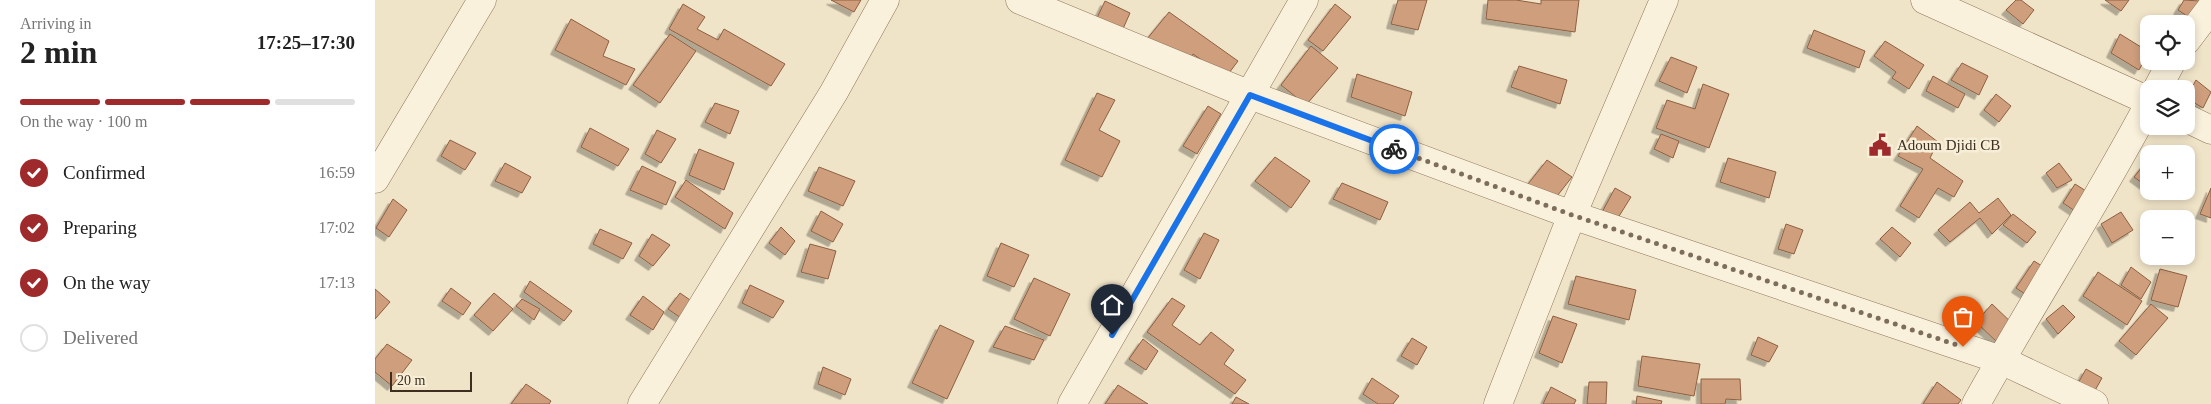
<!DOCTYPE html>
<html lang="en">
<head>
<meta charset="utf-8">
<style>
	body { margin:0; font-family:Georgia,serif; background:#f2f2f2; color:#222; height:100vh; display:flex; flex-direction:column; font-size:19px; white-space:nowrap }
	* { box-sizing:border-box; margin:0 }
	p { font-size:16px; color:#767676 }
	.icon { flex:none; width:28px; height:28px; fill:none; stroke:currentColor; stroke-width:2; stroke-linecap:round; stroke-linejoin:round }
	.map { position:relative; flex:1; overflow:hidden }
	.side { display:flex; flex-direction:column; background:#fff; width:375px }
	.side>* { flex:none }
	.controls { position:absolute; left:1765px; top:15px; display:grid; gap:10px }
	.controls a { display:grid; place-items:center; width:55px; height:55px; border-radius:10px; background:#fff; box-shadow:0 2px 8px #0003; font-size:25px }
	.scale { position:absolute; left:15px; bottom:12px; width:82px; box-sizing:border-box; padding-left:5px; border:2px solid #3d2e20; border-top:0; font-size:14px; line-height:18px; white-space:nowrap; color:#3d2e20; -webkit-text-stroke:4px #f7eed8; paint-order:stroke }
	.pin { position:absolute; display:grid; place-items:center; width:42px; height:42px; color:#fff; margin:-51px -21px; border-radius:50% 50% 50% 0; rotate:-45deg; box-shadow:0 0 5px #0007 }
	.pin .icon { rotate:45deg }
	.courier { position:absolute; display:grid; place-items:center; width:50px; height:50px; margin:-25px; border:4px solid #1a73e8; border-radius:50%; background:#fff; color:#222; box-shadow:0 1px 6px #0007 }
	.summary em { font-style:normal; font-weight:600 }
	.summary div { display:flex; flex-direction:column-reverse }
	.summary { display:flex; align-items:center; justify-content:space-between; height:85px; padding:0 20px }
	h1 { font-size:32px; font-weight:600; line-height:38px }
	.bar { display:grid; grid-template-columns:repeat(4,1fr); gap:8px 5px; align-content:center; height:60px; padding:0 20px }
	.bar i { height:6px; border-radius:4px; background:#e0e0e0 }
	.bar .selected { background:#9e2a2b }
	.bar p { grid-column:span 4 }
	ol { padding:0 20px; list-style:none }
	li { display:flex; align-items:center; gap:15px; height:55px }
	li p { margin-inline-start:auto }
	li .icon { padding:5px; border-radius:50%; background:#9e2a2b; color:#fff; stroke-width:4 }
	li:last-child { color:#767676 }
	li i { width:28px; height:28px; border:2px solid #e0e0e0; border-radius:50% }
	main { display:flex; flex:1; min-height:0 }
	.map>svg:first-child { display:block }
	.building { fill:#cf9f7d; stroke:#8d5f41; filter:url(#shadow) }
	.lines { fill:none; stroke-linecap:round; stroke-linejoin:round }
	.minor-casing { stroke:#8d765c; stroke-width:29 }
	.minor { stroke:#faf1dc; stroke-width:28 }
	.done { stroke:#7c6e5b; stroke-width:5; stroke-dasharray:0 9 }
	.route { stroke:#1a73e8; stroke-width:6 }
	.labels { text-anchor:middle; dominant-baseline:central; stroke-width:5; stroke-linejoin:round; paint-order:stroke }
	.poi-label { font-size:15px; fill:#3d2e20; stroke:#f7eed8; text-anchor:start }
</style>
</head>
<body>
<main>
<section class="side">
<div class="summary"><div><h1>2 min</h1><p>Arriving in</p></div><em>17:25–17:30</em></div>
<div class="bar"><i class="selected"></i><i class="selected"></i><i class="selected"></i><i></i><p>On the way · 100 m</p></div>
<ol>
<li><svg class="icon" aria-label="check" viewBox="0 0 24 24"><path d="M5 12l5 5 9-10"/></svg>Confirmed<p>16:59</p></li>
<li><svg class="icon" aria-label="check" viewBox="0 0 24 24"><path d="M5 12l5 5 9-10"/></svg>Preparing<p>17:02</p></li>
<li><svg class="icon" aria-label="check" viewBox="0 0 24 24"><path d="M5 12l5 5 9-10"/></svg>On the way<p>17:13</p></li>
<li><i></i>Delivered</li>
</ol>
</section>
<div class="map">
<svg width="1836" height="404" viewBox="0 0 1836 404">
	<defs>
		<filter id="shadow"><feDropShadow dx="-4.5" dy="4.5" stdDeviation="0" flood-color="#0004"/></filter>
	</defs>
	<rect width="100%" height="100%" fill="#f0e4c8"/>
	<path class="building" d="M456 0H486L479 12Z
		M1023 0H1052L1043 30 1016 24Z
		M1113 0H1141L1166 4V0H1204L1200 32 1111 19Z
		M1641 0H1646L1659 10 1648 24 1631 10Z
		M1730 0H1754L1746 11Z
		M1809 0 1825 1 1815 18 1803 10Z
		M730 1 755 13 747 31 721 20Z
		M308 4 330 17 322 29 343 40 349 29 410 64 396 86 294 29Z
		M960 4 976 17 948 51 933 40Z
		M794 12 863 61 851 77 818 54 811 65 772 39Z
		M196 19 234 41 228 56 260 69 251 85 180 50Z
		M1439 30 1490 51 1484 68 1432 48Z
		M295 34 321 51 285 103 258 85Z
		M1745 34 1774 52 1764 70 1736 53Z
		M1510 41 1549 65 1534 89 1517 78 1521 72 1499 56Z
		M936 46 963 68 931 105 906 85Z
		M1296 57 1322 67 1312 93 1284 81Z
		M1587 63 1613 76 1604 95 1576 80Z
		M1144 66 1192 80 1185 104 1136 87Z
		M982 74 1037 92 1030 116 976 97Z
		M1558 76 1590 94 1583 108 1551 91Z
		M1821 80 1836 92 1828 108 1811 98Z
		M1328 84 1354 94 1334 148 1281 128 1292 100 1320 109Z
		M722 93 740 100 724 130 745 141 727 177 690 160Z
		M1621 94 1636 106 1624 122 1609 110Z
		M340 103 364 111 355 134 330 122Z
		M833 106 846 114 822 154 808 146Z
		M1542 126 1563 142 1555 158 1588 181 1579 197 1563 188 1544 218 1525 206 1548 169 1523 156Z
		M215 128 254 149 243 166 206 147Z
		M282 130 301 139 286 163 270 154Z
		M1286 134 1304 141 1298 158 1279 149Z
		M75 140 101 153 90 170 66 156Z
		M324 149 359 163 349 190 314 175Z
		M900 157 935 181 916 208 880 181Z
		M1353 158 1401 172 1394 198 1345 182Z
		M1172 160 1197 177 1179 200 1153 184Z
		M1771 162 1774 163V188L1759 177Z
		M130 163 156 177 147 193 120 181Z
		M1684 163 1697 180 1682 188 1671 173Z
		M267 166 301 182 291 205 255 190Z
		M444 167 480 181 468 206 433 191Z
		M311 180 358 213 350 229 300 197Z
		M967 183 1013 202 1005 220 958 199Z
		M1700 184 1719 196 1706 215 1688 203Z
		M1240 188 1256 197 1241 221 1226 214Z
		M1836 188V218L1825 214Z
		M1623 198 1636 215 1617 234 1605 218 1575 242 1563 230 1595 202 1604 213Z
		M18 199 32 210 14 237 1 228Z
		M446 211 468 224 458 242 436 231Z
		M1746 212 1758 230 1737 243 1726 224Z
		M1638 214 1661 232 1652 243 1628 225Z
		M1411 224 1428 230 1419 254 1403 249Z
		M406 227 420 241 410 255 394 243Z
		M1517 227 1536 243 1525 257 1505 239Z
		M225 229 257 243 248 259 218 244Z
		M829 233 844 240 825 279 809 270Z
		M277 234 295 245 278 266 264 256Z
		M626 243 654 255 639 287 612 276Z
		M435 244 461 251 453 279 426 272Z
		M1659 261 1672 269 1653 296 1641 288Z
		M1756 267 1776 282 1766 299 1746 285Z
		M1785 269 1812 276 1803 307 1776 300Z
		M1723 272 1767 301 1752 325 1708 296Z
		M1201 276 1261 290 1254 320 1193 304Z
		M659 278 695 294 675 336 639 319Z
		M155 281 197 311 189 321 149 292Z
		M375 285 409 301 398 318 367 303Z
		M76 288 96 303 88 315 67 301Z
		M0 289 15 302 0 319Z
		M119 293 138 309 118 331 99 315Z
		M305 293 318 302 306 318 293 309Z
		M268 296 289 312 278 330 255 315Z
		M797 298 810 306 797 325 825 345 836 332 859 350 849 364 871 380 860 394 772 332Z
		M147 299 165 309 159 320 141 306Z
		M1617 304 1641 327 1624 344 1601 322Z
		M1776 304 1793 318 1761 355 1744 341Z
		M1688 305 1700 317 1683 334 1671 319Z
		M1178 316 1202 324 1187 363 1164 353Z
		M565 325 599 341 572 399 537 383Z
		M630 326 669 340 659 360 618 347Z
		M1383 337 1403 346 1394 362 1376 355Z
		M1037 338 1052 347 1042 365 1026 356Z
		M768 339 783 351 771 370 754 359Z
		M12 344 37 360 17 386 0 372V359Z
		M1267 356 1325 364 1319 396 1263 386Z
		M448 367 476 379 470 395 443 384Z
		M1711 369 1727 378 1718 394 1702 385Z
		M997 378 1024 396 1018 404H1003L988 394Z
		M1326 379H1365L1366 400 1351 399 1350 404H1326Z
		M1214 382H1232L1231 404H1212Z
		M1562 382 1586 400 1583 404H1548Z
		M151 384 176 401 174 404H136Z
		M743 385 773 404H730Z
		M1176 387 1201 400 1199 404H1168Z
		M1262 396 1287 401 1286 404H1261Z
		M861 397 874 404H857Z"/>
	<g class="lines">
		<defs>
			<path id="minor" d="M645 0 875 95 1197 215 1626 360 1719 404
				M1550 0 1774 101
				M1811 41 1836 8
				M1782 89 1797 61
				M1811 118 1836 130
				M0 179 107 0
				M267 404 459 92 510 0
				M697 404 929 0
				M1123 404 1197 215 1289 0
				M1601 404C1657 303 1720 206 1774 104"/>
		</defs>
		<use href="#minor" class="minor-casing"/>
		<use href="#minor" class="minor"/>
	</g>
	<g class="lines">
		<path class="done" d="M1019 149 1197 215 1588 347"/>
		<path class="route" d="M737 335 875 95 1019 149"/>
	</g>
	<defs>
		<symbol id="civic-bare" viewBox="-9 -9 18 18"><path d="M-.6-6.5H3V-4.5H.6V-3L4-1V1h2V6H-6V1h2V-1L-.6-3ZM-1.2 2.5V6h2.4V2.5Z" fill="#9e2a2b" stroke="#f7eed8" stroke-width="2.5" paint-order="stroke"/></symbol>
	</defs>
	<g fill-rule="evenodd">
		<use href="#civic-bare" x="1489" y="129" width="32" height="32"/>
	</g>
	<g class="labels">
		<g class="poi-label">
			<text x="1522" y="145">Adoum Djidi CB</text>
		</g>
	</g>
</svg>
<div class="controls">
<a><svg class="icon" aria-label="locate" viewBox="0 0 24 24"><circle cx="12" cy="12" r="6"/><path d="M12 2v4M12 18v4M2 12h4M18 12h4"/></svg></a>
<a><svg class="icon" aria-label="layers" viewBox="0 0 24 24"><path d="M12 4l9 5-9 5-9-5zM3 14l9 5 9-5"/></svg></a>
<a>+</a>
<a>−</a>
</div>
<div class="scale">20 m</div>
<div class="pin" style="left:1588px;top:347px;background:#ea580c"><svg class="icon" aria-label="bag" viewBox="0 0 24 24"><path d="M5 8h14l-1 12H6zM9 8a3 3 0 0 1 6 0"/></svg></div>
<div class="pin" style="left:737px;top:335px;background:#1f2937"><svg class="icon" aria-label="home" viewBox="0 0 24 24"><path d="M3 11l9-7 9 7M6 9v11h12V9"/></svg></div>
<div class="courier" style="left:1019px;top:149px"><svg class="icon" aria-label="bike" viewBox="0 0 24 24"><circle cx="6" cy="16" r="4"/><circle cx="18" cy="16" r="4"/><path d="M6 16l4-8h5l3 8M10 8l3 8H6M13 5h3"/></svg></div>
</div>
</main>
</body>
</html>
